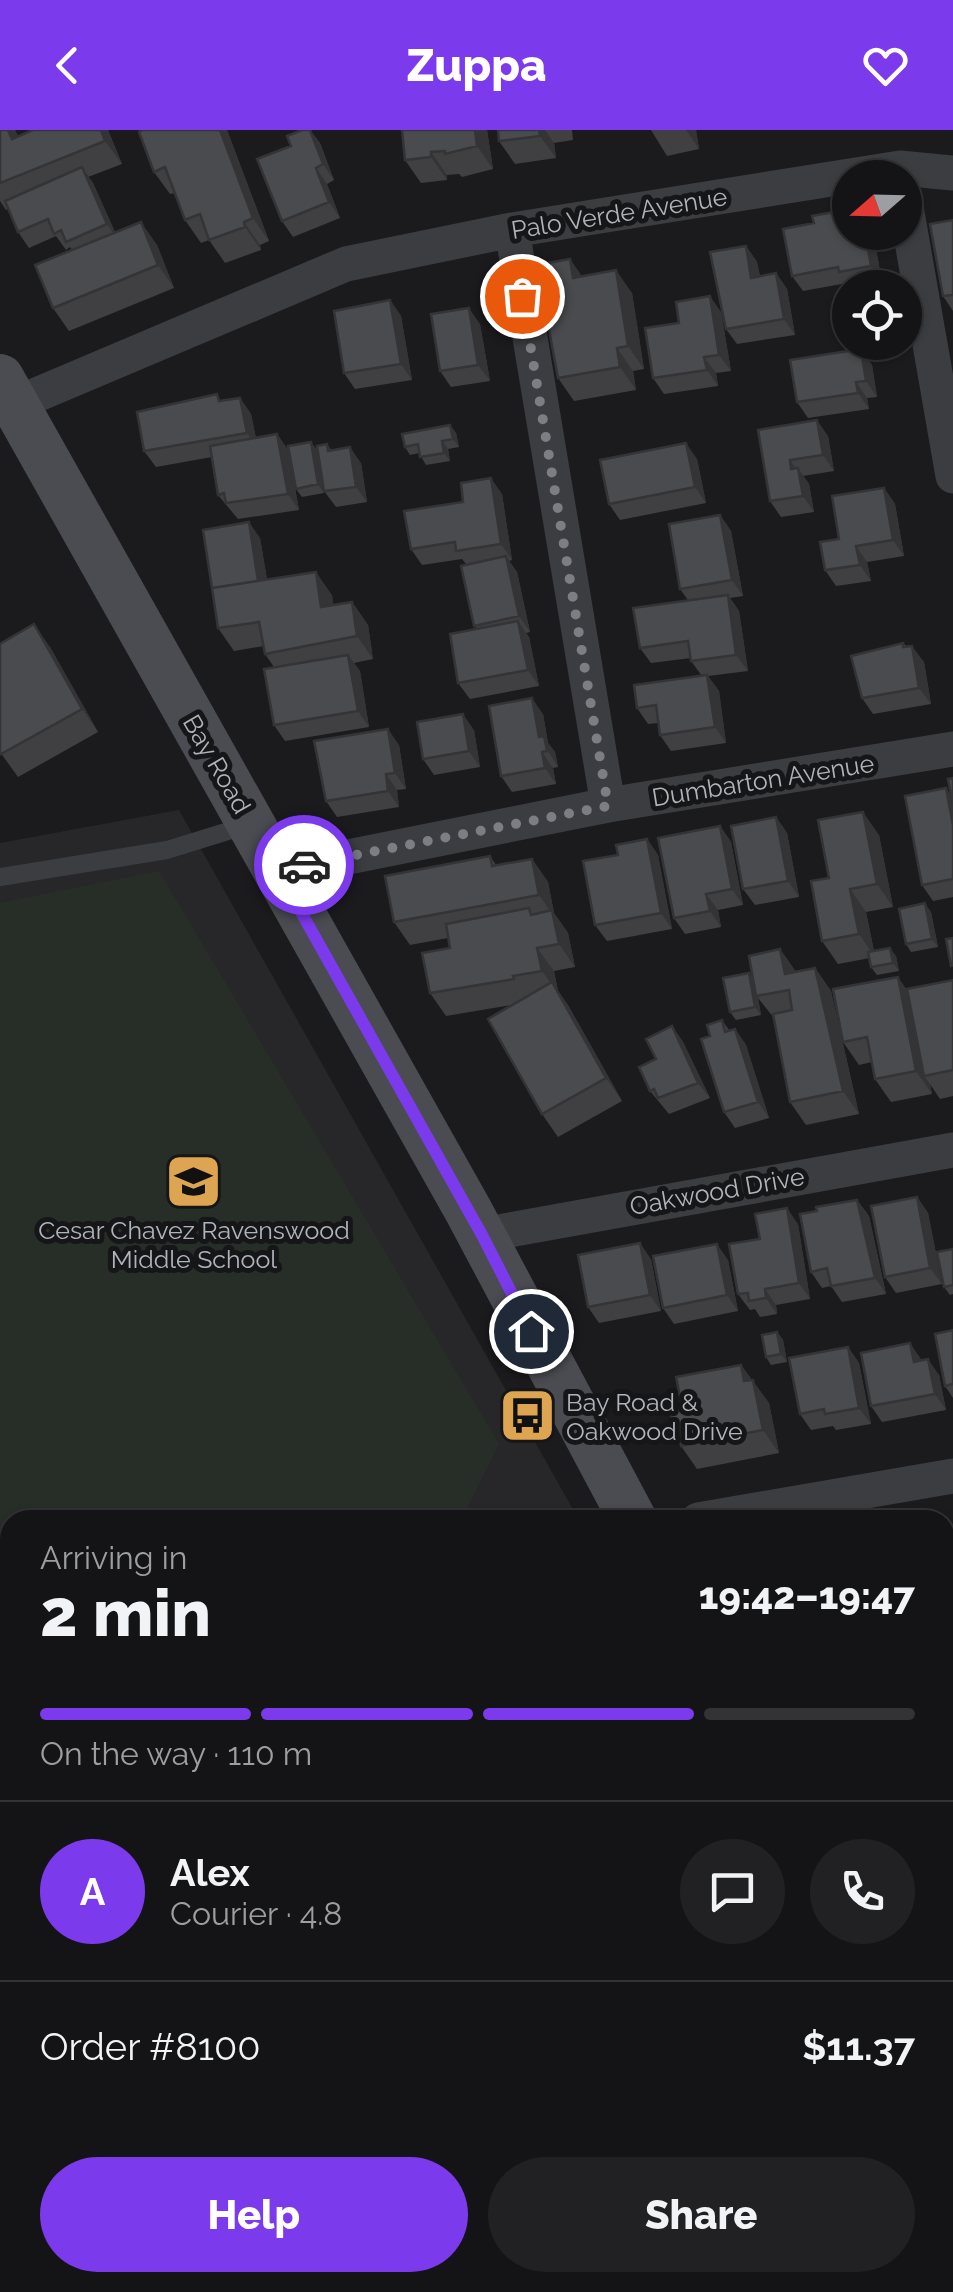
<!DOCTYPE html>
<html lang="en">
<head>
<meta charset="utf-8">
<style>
	body { margin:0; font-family:Raleway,sans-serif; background:#212123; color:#f1f3f6; height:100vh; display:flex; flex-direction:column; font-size:38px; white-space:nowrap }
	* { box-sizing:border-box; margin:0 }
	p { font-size:32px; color:#9d9ea1 }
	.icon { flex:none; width:55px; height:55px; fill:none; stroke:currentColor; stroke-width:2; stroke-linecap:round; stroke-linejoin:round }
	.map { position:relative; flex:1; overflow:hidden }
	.details { position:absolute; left:0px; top:1380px; width:955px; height:782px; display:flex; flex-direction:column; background:#141416; border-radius:30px 30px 0 0; box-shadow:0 2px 8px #0004,0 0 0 2px #333335 }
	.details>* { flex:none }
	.needle { width:65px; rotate:250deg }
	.controls { position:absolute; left:832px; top:30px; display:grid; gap:20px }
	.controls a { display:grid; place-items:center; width:90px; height:90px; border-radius:50%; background:#141416; box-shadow:0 2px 8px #0004,0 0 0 2px #333335; font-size:50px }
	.pin { position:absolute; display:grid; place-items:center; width:85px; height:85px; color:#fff; margin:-42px; border:5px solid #fff; border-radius:50%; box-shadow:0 2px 10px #0007 }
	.courier { position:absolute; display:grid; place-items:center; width:100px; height:100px; margin:-50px; border:8px solid #7c3aed; border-radius:50%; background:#fff; color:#222; box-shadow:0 2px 12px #0007 }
	.headline em { font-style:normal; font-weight:800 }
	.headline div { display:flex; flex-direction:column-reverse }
	.headline { display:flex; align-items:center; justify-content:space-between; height:170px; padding:0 40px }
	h1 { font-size:65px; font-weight:800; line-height:75px }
	.bar { display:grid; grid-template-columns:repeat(4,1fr); gap:15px 10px; align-content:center; height:120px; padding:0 40px }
	.bar i { height:12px; border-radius:8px; background:#333335 }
	.bar .on { background:#7c3aed }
	.bar p { grid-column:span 4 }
	.line { display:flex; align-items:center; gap:25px; padding:0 40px; border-top:2px solid #333335 }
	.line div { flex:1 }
	.round { display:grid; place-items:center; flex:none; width:105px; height:105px; border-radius:52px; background:#212123 }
	.primary-button { display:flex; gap:20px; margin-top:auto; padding:20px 40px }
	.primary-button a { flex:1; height:115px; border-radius:60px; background:#7c3aed; color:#fff; font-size:40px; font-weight:800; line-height:115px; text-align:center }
	.primary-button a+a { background:#212123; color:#f1f3f6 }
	header { display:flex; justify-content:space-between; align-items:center; height:130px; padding:0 40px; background:#7c3aed; color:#fff; font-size:45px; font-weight:800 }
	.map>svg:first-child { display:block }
	.built { fill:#27272a }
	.green { fill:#272e28 }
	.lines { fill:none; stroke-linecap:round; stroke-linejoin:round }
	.lane { stroke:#3c3d41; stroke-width:18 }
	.street { stroke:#3c3d41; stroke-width:35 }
	.secondary { stroke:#4a4c51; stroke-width:48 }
	.wall { fill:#404043 }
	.shaded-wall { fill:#343437 }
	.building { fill:#4a4b4e; stroke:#343437; stroke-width:2.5 }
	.done { stroke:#7b7e83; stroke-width:10; stroke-dasharray:0 18 }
	.route { stroke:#7c3aed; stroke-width:12 }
	.labels { text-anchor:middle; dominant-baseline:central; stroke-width:10; stroke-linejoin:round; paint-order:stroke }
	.street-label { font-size:25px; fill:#afb3ba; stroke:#161618 }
	.poi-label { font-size:25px; fill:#afb3ba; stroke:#161618 }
</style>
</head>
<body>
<header><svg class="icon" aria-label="back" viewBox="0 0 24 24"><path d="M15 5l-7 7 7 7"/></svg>Zuppa<svg class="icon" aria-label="heart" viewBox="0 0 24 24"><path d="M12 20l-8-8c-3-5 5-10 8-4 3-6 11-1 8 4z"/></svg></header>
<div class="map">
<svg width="953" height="2162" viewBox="0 0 953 2162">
	<rect width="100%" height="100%" fill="#1b1b1d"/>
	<path class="built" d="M179 680 579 1390H10V1515L0 1517V713Z"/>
	<path class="green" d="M159 741 499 1314 461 1390H10V1468L0 1469V773Z"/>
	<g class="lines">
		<path class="lane" d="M0 747 167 720 251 694"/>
		<path class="street" d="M905 71 953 346
			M512 100 608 675
			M15 274 346 134 512 100 900 38 953 43
			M278 741 608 675 953 619
			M482 1105 953 1020
			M698 1390 953 1346
			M945 1721 953 1720
			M0 1727 10 1726
			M119 2162 173 2152"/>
		<path class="secondary" d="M0 248 468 1080 633 1390
			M945 1926 953 1940
			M716 2162V2152
			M754 2162V2152"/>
	</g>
	<path class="wall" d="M0 0H15L18 6 33 0H108L122 34 88 47 93 53 115 102 157 115 174 158 69 201 53 178 72 120 70 117 66 120 56 106 29 118 18 102 8 79 6 80 0 71Z
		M143 0H227L269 111 260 115 261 120 225 133 209 110 201 113 185 90 175 63 170 64 154 42Z
		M302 0H310L320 13 334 50 327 54 340 88 293 107 282 91 291 16Z
		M402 0H487L493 39 462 47 459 44 447 45V50L421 53 405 30Z
		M498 0H572L573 10 554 13 556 28 515 34 499 11Z
		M651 0H696L699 19 667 26Z
		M953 90V181L943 166Z
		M850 102H873L882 152 850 158 847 153 803 161 792 146Z
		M746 116 757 132 760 146 776 143 787 159 795 205 737 214 726 199Z
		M570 129 581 146 632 163 644 239 633 241 636 260 574 271 558 248Z
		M390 170 401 186 412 250 355 259 344 243Z
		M721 182 731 241 716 243 718 256 664 264 653 248 679 193Z
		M480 194 490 251 451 257 440 241Z
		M861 219 872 235 877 267 867 268 869 279 808 288 797 272Z
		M240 268 251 284 256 308 277 304 288 320 299 380 238 389 218 365 212 327 156 337 144 321 221 271Z
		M450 295 456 303 459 317 448 319 450 331 426 335 419 323 410 325 405 317Z
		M758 300 828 306 834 341 803 346 809 354 814 382 781 387 770 371Z
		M327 314 331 320 361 333 367 372 336 377 324 361Z
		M317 320 324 363 302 367 296 359Z
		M697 329 706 373 620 390 609 374Z
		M884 358 895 374 904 426 867 432 871 451 836 456 825 440 839 409Z
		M502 364 512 430 509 431 517 442 530 502 526 503 529 507 539 556 470 569 458 553 477 499 474 496 466 434 462 429 422 435 411 419 463 372Z
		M720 385 731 401 743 466 730 468 739 481 748 541 708 546 719 561 726 613 671 621 660 605 658 593 648 594 637 578 702 546 691 531V528L651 533 640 518 688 470 680 459Z
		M260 408 267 449 332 465 333 475 352 472 368 495 373 529 354 533 360 541 369 597 285 611 274 595V537L265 524 264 516 234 521 218 498Z
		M903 513 924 532 931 574 873 584 862 568Z
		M50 517 98 602 18 647 0 622Z
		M543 584 548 613 555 622 558 637 553 638 556 654 512 662 501 646Z
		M474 600 480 637 434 645 423 629Z
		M399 615 406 659 397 660 399 677 337 687 326 671Z
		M953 648V767L933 771 922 755 946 658 951 666Z
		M776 687 787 703 799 767 755 775 743 759Z
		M720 696 731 712 743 775 718 780 721 797 685 804 674 788Z
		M879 705 893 777 866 782 874 821 896 826 899 841 877 845 871 837 870 828 838 834 822 811 829 748Z
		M647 709 658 725 672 799 607 811 595 795 618 725Z
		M490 726 496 735 532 729 548 752 554 783 568 803 575 837 554 841 558 861 568 875 622 971 558 1007 542 984 512 875 446 886 430 863 450 818 448 808 410 815 394 792Z
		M931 782 938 817 911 822 906 814Z
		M780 819 796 842 815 838 831 861 859 984 806 995 790 972 774 888 758 868 761 885 736 890 730 882 749 843 753 849Z
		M953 850V966L940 969 930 954 932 964 891 972 875 949 872 932 859 935 843 912 908 861Z
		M722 890 729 900 735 899 746 915 769 988 735 998 724 982 710 906Z
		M672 896 683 912 710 968 669 984 650 961 656 929Z
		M917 1067 928 1083 942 1154 896 1163 885 1147Z
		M857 1070 869 1086 886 1164 842 1172 831 1156 822 1158 811 1142 817 1081Z
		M798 1094 810 1169 776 1175 777 1184 760 1187 755 1179 750 1180 738 1164 760 1109Z
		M953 1119V1164L950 1165 944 1157Z
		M651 1129 661 1181 599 1193 588 1177Z
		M728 1130 738 1181 674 1194 663 1178Z
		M953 1200V1268L945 1256Z
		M777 1202 783 1210 787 1232 771 1235 766 1227Z
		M848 1217 859 1233 871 1294 836 1300 833 1296 811 1300 800 1284Z
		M921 1231 939 1245 946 1280 882 1292 871 1276Z
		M741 1235 769 1273 779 1323 697 1339 681 1316 678 1298 672 1290 682 1277Z
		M953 1416V1491L945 1480V1417Z
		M945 1519 953 1530V1582L945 1583Z
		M0 1594 8 1606 10 1617V1649L0 1651Z
		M953 1601V1672L945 1673V1602Z
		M0 1798 7 1803 10 1802V1862L0 1863Z
		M0 2064 8 2104 3 2105 4 2112 0 2113Z
		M945 2086 951 2097 945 2100Z
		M953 2107V2162H870L865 2152H945V2112Z"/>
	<path class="shaded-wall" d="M8 0H15L28 32 12 9Z
		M101 0H108L122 34 105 11Z
		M220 0H227L269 111 253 88Z
		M310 0 320 13 334 50 323 34Z
		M475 0H487L493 39 477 16Z
		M539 0H545L554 13 556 28 540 6Z
		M686 0H696L699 19Z
		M431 22 447 45V50L431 27Z
		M82 37 93 53 118 110 107 94Z
		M316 38 327 54 340 88 329 72Z
		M141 92 157 115 174 158 158 135Z
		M244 92 260 115 261 120 245 97Z
		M865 102H873L882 152 871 136Z
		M746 116 757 132 763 164 751 148Z
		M570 129 586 152 573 148Z
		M616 140 632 163 644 239 628 216Z
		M776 143 787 159 795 205 784 189Z
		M710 166 721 182 731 241 719 225Z
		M390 170 401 186 412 250 401 234Z
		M469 178 480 194 490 251 478 235Z
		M617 218 633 241 636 260 620 237Z
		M861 219 872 235 877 267 866 251Z
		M704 227 716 243 718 256 707 240Z
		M856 252 867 268 869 279 858 263Z
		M240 268 251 284 258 319 247 303Z
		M817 290 828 306 834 341 823 325Z
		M450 295 456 303 459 317 453 309Z
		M277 304 288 320 299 380 288 364Z
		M442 311 448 319 450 331 444 323Z
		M311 312 317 320 324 363 318 354Z
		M686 313 697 329 706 373 695 357Z
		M350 317 361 333 367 372 356 357Z
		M790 330 799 343 798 338 809 354 814 382 803 366 791 339Z
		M491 348 502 364 512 430 501 414Z
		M884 358 895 374 904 426 893 410Z
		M720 385 731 401 743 466 732 450Z
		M249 392 260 408 270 469 259 453Z
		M856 416 867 432 871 451 860 435Z
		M506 426 517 442 530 502 519 486Z
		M316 442 332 465 337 500 321 477Z
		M728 465 739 481 748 541 736 525Z
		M352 472 368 495 373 529 357 506Z
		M518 491 529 507 539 556 528 540Z
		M34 494 50 517 98 602 82 579Z
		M912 516 924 532 931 574 919 558Z
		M348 525 360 541 369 597 358 581Z
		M707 545 719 561 726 613 715 597Z
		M532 568 543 584 548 613 555 622 558 637 539 607Z
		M463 584 474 600 480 637 469 621Z
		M388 599 399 615 406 659 395 643Z
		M542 622 553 638 556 654 545 638Z
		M386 644 397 660 399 677 388 661Z
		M946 658 953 668V695Z
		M863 682 879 705 893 777 877 754Z
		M776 687 787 703 799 767 788 751Z
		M720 696 731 712 743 775 732 759Z
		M647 709 658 725 672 799 661 783Z
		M532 729 548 752 554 783 568 803 575 837 559 814 553 785 539 765Z
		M850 759 866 782 875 827 859 804Z
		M706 764 718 780 721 797 710 781Z
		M925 773 931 782 938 817 932 809Z
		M537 818 554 841 558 861 568 875 622 971 606 948 557 862 542 841Z
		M890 818 896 826 899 841 893 833Z
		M780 819 796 842 785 844Z
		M815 838 831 861 859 984 843 961Z
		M749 843 755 851 761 885 755 877Z
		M898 847 914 870 924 946 930 954 932 964 916 941Z
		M672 896 683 912 710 968 698 953Z
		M735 899 746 915 769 988 758 972Z
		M917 1067 928 1083 942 1154 930 1138Z
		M857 1070 869 1086 886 1164 875 1148Z
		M787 1078 798 1094 810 1169 799 1153Z
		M640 1113 651 1129 661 1181 650 1165Z
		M717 1114 728 1130 738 1181 727 1165Z
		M765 1159 776 1175 777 1184 766 1168Z
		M777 1202 783 1210 787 1232 781 1224Z
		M910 1213 921 1229 925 1248 914 1232Z
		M848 1217 859 1233 871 1294 859 1278Z
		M928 1229 939 1245 946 1280 935 1264Z
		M741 1235 769 1273 779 1323 763 1300 744 1251Z
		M945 1519 953 1530V1563L949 1556 945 1539Z
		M0 1594 8 1606 10 1617V1641L4 1632 0 1608Z
		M0 2064 8 2104 0 2093Z
		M562 2152H574L576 2162 563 2159Z
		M644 2152H656L658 2162H646Z"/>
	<path class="building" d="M0 0H8L12 9 33 0H101L105 11 0 53Z
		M143 0H220L253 88 244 92 245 97 209 110 200 84 185 90 165 37 154 42 139 2Z
		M302 0H310L323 34 316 38 329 72 282 91 257 29 291 16 287 6Z
		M402 0H475L477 16 445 24V21L431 22V27L405 30Z
		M498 0H539L540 6 499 11Z
		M82 37 107 94 66 112 61 100 54 104 48 89 18 102 5 71Z
		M850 79V102H865L871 136 839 142 838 137 792 146 783 99 814 93 812 86Z
		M953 90V165L943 166 930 94Z
		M141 92 158 135 53 178 35 135Z
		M746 116 751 148 776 143 784 189 726 199 710 122Z
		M570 129 573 148 616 140 628 216 617 218 620 237 558 248 537 135Z
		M710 166 719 225 704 227 707 240 653 248 645 198 679 193 676 172Z
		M390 170 401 234 344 243 334 181Z
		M469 178 478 235 440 241 431 184Z
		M861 219 866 251 856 252 858 263 797 272 790 230Z
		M217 264 219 271 240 268 247 303 144 321 137 282Z
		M817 290 823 325 790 330 791 339 798 338 803 366 770 371 758 300Z
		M450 295 453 309 442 311 444 323 420 327 418 314 405 317 402 304Z
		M277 304 288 364 226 373 224 363 218 365 210 316Z
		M311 312 318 354 296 359 288 316Z
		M686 313 695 357 609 374 600 330Z
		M327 314 328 321 350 317 356 357 324 361 317 316Z
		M491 348 501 414 456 421 455 412 411 419 404 381 463 372 461 353Z
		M884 358 893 410 856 416 860 435 825 440 820 412 839 409 832 366Z
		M720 385 732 450 680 459 669 394Z
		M249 392 258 451 212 458 203 400Z
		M506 426 519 486 474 496 461 436Z
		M316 442 321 477 352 472 357 506 265 524 259 492 218 498 212 458Z
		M728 465 736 525 691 531 688 511 640 518 633 478Z
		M518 491 528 540 458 553 450 504Z
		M34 494 82 579 1 624 0 622V514Z
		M903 513V517L912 516 919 558 862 568 851 526Z
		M348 525 358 581 274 595 264 539Z
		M707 545 715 597 660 605 656 575 637 578 634 555Z
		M532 568 539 607 544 606 547 621 542 622 545 638 501 646 489 576Z
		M463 584 469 621 423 629 417 592Z
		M388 599 395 643 386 644 388 661 326 671 314 611Z
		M953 648V675L948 649Z
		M946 658 953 695V749L922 755 905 666Z
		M863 682 877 754 850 759 859 804 822 811 811 751 829 748 818 690Z
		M776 687 788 751 743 759 731 696Z
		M720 696 732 759 706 764 710 781 674 788 658 708Z
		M647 709 661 783 595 795 583 731 618 725 616 715Z
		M490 726 492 736 532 729 539 765 394 792 385 746Z
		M925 773 932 809 906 814 899 779Z
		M529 778 531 785 552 780 559 814 537 818 542 841 513 846 514 849 430 863 422 823 450 818 446 794Z
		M953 808V835L951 836 946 809Z
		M890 818 893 833 871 837 868 822Z
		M780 819 785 844 815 838 843 961 790 972 773 884 792 880 789 860 756 866 749 826Z
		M749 843 755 877 730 882 723 848Z
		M898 847 916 941 875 949 867 907 843 912 833 859Z
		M953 850V940L924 946 907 859Z
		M552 852 606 948 542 984 488 889Z
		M722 890 725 902 735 899 758 972 724 982 701 909 710 906 707 895Z
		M672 896 698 953 658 968 654 959 650 961 639 937 656 929 646 909Z
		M917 1067 930 1138 885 1147 871 1076Z
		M857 1070 875 1148 831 1156 827 1138 811 1142 800 1084 817 1081 816 1077Z
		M787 1078 799 1153 765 1159 766 1168 749 1171 748 1163 738 1164 729 1114 760 1109 755 1084Z
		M640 1113 650 1165 588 1177 578 1125Z
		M717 1114 727 1165 663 1178 653 1126Z
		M953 1119V1155L944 1157 937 1122Z
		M953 1200V1254L945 1256 935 1204Z
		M777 1202 781 1224 766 1227 762 1205Z
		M910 1213 914 1232 928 1229 935 1264 871 1276 861 1223Z
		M848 1217 859 1278 825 1284 824 1279 800 1284 789 1228Z
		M741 1235 744 1251 753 1250 763 1300 681 1316 676 1289 672 1290 670 1279 682 1277 676 1247Z
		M953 1416V1474L945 1475V1417Z
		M945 1539 949 1556 945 1557Z
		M953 1601V1653L945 1655V1602Z
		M0 1608 4 1632 0 1633Z
		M3 1797 4 1803 10 1802V1843L0 1845V1798Z
		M10 2033V2089H8L0 2046V2034Z
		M953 2107V2135L945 2139V2112Z
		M953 2145V2162H922L939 2152H945V2149Z
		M533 2152H562L563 2159 577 2156V2152H644L646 2162H534Z
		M865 2152H920L903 2162H870Z
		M473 2154 475 2162H435L434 2161Z"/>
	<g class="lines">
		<path class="done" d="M304 735 608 676 522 166"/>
		<path class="route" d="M304 735 278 741 482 1105 531 1201"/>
	</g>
	<defs>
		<symbol id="school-square" viewBox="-11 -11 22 22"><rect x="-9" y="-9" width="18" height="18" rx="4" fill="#dda552" stroke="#161618"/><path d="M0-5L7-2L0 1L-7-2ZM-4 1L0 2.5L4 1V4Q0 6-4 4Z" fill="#111"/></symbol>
		<symbol id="bus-square" viewBox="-11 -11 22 22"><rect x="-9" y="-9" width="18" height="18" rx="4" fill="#dda552" stroke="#161618"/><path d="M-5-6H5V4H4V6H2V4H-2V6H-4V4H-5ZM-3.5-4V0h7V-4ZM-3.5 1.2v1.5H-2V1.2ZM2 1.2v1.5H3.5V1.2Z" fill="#111"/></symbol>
	</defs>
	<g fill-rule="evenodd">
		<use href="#school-square" x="162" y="1020" width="63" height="63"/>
		<use href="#bus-square" x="496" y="1254" width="63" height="63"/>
	</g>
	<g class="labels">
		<g class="street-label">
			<text transform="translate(619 83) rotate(-9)">Palo Verde Avenue</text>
			<text transform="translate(217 634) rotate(60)">Bay Road</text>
			<text transform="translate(763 650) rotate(-9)">Dumbarton Avenue</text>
			<text transform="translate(717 1061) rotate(-10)">Oakwood Drive</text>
		</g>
		<g class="poi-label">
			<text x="194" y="1100">Cesar Chavez Ravenswood<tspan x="194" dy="29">Middle School</tspan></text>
			<text x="566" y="1272" text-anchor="start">Bay Road &amp;<tspan x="566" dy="29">Oakwood Drive</tspan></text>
		</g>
	</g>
</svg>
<div class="controls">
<a><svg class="needle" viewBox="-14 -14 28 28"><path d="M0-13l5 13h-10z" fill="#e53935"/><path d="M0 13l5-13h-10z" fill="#9d9ea1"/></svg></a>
<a><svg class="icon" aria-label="locate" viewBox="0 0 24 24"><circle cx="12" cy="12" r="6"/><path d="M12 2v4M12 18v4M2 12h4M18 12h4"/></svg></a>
</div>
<div class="pin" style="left:522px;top:166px;background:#ea580c"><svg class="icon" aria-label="bag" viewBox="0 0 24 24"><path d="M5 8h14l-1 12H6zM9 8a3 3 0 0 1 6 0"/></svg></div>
<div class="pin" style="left:531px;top:1201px;background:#1f2937"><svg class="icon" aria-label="home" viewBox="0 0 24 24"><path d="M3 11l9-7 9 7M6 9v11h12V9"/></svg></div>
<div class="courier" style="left:304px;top:735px"><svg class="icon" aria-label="car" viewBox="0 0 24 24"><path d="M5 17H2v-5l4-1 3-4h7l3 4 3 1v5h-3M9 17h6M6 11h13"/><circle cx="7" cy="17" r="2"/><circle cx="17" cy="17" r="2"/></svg></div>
<section class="details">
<div class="headline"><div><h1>2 min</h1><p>Arriving in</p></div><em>19:42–19:47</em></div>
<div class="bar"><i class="on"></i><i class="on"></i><i class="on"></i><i></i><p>On the way · 110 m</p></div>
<div class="line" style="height:180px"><b class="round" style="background:#7c3aed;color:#fff">A</b><div><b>Alex</b><p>Courier · 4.8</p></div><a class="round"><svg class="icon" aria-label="chat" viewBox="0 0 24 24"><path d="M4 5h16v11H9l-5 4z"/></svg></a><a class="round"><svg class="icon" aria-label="phone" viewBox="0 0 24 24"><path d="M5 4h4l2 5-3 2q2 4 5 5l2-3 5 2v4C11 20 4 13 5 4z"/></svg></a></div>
<div class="line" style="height:130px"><div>Order #8100</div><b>$11.37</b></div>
<div class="primary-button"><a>Help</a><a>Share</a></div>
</section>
</div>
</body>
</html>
